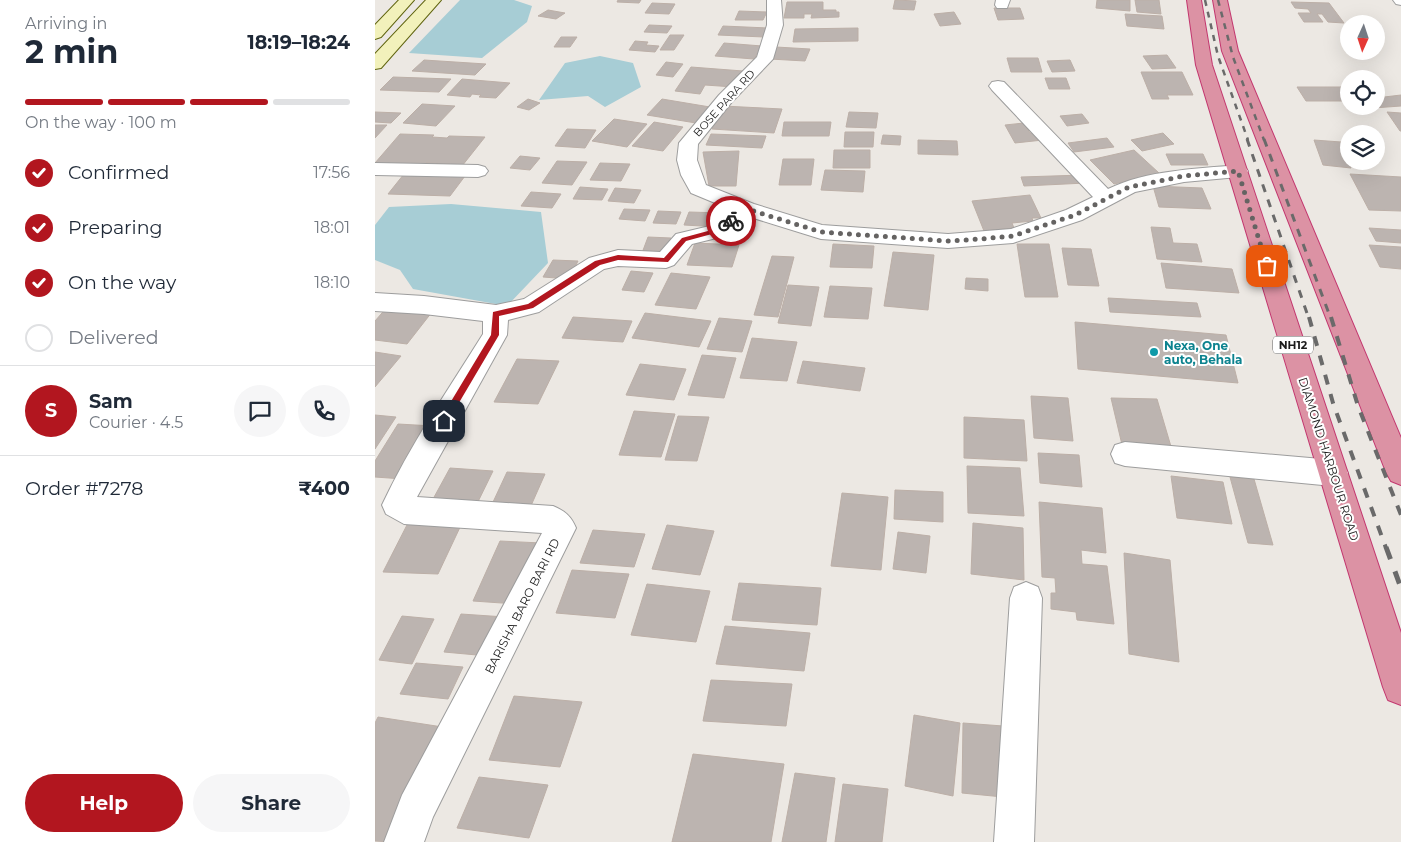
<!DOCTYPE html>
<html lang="en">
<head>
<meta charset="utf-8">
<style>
	body { margin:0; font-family:Montserrat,sans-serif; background:#f6f6f7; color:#1f2937; height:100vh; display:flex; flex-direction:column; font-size:19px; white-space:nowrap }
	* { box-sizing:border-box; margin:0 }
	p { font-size:16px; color:#747a83 }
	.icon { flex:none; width:28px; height:28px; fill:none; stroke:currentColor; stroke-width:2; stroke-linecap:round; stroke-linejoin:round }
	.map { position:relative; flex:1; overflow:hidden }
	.panel { display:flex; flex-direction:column; background:#fff; width:375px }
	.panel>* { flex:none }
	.needle { width:32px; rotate:183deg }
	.buttons { position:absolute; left:965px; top:15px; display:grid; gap:10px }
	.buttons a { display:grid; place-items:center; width:45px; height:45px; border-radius:50%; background:#fff; box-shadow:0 5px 20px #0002; font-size:25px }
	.pin { position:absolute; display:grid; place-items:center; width:42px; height:42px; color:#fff; margin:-21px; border-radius:10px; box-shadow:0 2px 8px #0006 }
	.courier { position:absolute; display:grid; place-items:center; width:50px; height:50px; margin:-25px; border:4px solid #b2161f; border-radius:50%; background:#fff; color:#222; box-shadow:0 1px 6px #0007 }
	.head em { font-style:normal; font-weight:700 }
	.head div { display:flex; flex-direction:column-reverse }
	.head { display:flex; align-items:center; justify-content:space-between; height:85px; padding:0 25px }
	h1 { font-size:32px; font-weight:700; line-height:38px }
	.bar { display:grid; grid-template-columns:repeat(4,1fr); gap:8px 5px; align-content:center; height:60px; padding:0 25px }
	.bar i { height:6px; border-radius:4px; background:#e0e1e3 }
	.bar .current { background:#b2161f }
	.bar p { grid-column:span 4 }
	.line { display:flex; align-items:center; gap:12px; padding:0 25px; border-top:1px solid #e0e1e3 }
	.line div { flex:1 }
	.round { display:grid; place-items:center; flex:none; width:52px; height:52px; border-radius:26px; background:#f6f6f7 }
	ol { padding:0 25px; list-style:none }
	li { display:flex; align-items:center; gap:15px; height:55px }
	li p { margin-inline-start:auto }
	li .icon { padding:5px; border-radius:50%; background:#b2161f; color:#fff; stroke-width:4 }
	li:last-child { color:#747a83 }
	li i { width:28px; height:28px; border:2px solid #e0e1e3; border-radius:50% }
	.action { display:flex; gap:10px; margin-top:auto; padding:10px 25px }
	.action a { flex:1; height:58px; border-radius:30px; background:#b2161f; color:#fff; font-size:20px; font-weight:700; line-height:58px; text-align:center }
	.action a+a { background:#f6f6f7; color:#1f2937 }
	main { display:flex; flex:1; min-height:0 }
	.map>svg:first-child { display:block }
	.water { fill:#a7cdd5 }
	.building { fill:#bcb4b0; stroke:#bcafa7 }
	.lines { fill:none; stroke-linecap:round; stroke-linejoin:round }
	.street-casing { stroke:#9d9d9d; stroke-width:2 }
	.secondary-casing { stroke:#616510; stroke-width:2 }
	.highway-casing { stroke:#c3376f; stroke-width:2 }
	.street { fill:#fff; fill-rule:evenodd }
	.secondary { fill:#f2f1bb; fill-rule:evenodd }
	.highway { fill:#dc92a4; fill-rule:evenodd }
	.rail-far3 { stroke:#6a6a6a; stroke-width:2.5; stroke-dasharray:6 6; stroke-linecap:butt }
	.rail-far2 { stroke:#6a6a6a; stroke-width:3; stroke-dasharray:8 8; stroke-linecap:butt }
	.rail-far1 { stroke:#6a6a6a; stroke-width:4; stroke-dasharray:10 10; stroke-linecap:butt }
	.rail { stroke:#6a6a6a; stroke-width:5; stroke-dasharray:13 13; stroke-linecap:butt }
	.route { fill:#b2161f }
	.done { stroke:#656362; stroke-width:5; stroke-dasharray:0 9 }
	.culture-dot { fill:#0f9aa8; stroke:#fff; stroke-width:2 }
	.labels { text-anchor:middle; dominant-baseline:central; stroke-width:4; stroke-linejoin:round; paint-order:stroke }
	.far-street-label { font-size:11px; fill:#1c1c1c; stroke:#fff }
	.shield { fill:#fff; stroke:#606060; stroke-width:1 }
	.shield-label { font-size:11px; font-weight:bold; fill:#1c1c1c }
	.culture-label { font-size:12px; font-weight:bold; fill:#0d838f; stroke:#fff; text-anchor:start }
	.street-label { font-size:12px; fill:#1c1c1c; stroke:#fff }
</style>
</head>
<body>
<main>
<section class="panel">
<div class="head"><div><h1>2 min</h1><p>Arriving in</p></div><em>18:19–18:24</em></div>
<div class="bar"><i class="current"></i><i class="current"></i><i class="current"></i><i></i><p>On the way · 100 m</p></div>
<ol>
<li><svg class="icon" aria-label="check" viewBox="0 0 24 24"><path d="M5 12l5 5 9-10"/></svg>Confirmed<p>17:56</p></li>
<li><svg class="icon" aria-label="check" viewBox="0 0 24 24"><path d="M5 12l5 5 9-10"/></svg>Preparing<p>18:01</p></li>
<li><svg class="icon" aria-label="check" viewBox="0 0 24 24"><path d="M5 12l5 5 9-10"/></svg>On the way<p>18:10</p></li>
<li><i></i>Delivered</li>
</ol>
<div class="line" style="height:90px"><b class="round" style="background:#b2161f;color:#fff">S</b><div><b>Sam</b><p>Courier · 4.5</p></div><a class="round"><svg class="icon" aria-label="chat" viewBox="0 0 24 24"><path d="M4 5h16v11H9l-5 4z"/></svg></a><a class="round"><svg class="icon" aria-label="phone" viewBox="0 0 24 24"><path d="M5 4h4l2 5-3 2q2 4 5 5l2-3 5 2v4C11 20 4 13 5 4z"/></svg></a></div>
<div class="line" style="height:65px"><div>Order #7278</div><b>₹400</b></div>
<div class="action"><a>Help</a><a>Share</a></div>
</section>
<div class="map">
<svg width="1026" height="842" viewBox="0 0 1026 842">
	<rect width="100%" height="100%" fill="#ece8e3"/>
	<path class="water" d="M85 0H139L157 6 152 22 107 58 34 53Z
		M225 56 258 63 266 87 230 107 213 96 164 100 190 63Z
		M76 204 166 212 173 263 132 306 38 289 25 270 0 260V225L14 207Z"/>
	<path class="building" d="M243 0H266L264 3 242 2Z
		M520 0 541 1 539 10 518 9Z
		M722 0H755V11L721 8Z
		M760 0H784L786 14 762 12Z
		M412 2H448V10H461V12H464V17L436 18 437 14H429V18H409Z
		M916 2 954 3 969 23 953 22 947 14H942L948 22H929L923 13H936L933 9 920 8Z
		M277 3 300 4 294 14 270 13Z
		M619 8H645L649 19 623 20Z
		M173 10 190 13 181 19 163 16Z
		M364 11 392 12 388 20H360Z
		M579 12 586 24 565 26 559 14Z
		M750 14 787 16 789 29 752 26Z
		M274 25 297 26 292 33 269 32Z
		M348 26 393 28 389 37 343 35Z
		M483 28V41L418 42 420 29Z
		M295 35H309L299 50H285Z
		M186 37H202L195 47H179Z
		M260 41 273 42 271 45 284 46 280 52 254 50Z
		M349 43 387 46 379 59 340 56Z
		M401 47 435 49 430 61 395 59Z
		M792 55 801 68 777 69 768 56Z
		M632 58H663L667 72H636Z
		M49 60 111 64 100 75 37 71Z
		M695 60 700 71 677 72 672 61Z
		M291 62 308 64 298 77 281 75Z
		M316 67 368 71 359 87 330 85 325 94 300 91Z
		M766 72H807L818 95H792L794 99H777Z
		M18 77 76 79 64 92 5 90Z
		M670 78H691L695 89H674Z
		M87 79 135 83 121 98 104 97 106 95 97 94 95 97 72 95Z
		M922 87H974V101H931Z
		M1026 95V106L998 108 995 106H1001V98Z
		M153 99 165 103 154 110 142 107Z
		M287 99 335 107 321 123 272 115Z
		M47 104 80 106 61 126 28 123Z
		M348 106 407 109 399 133 337 129Z
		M0 112 26 113 16 123 0 122Z
		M474 112 503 113 501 128 471 127Z
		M1012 112 1026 113V131H1025Z
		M707 114 714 123 692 126 685 116Z
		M239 119 272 124 252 147 217 141Z
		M279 122 308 127 288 151 257 146Z
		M409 122H456L454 136H407Z
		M649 123 655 133 663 132 668 140 640 143 630 125Z
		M0 125H12L0 138Z
		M192 129 221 130 210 148 180 146Z
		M470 132H499L498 147H469Z
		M788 133 799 144 767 151 756 140Z
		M25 134 59 135 57 137 72 138 74 136 110 137 87 166H73L75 164 51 163 48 166 0 163Z
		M336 134 391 136 387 148 331 145Z
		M508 135 526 136 525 145 506 144Z
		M732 138 739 147 699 152 693 143Z
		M543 140 582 141 583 155 543 154Z
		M939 140 966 142 976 168 948 165Z
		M459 150H495V168H458Z
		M759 150 784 173 739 184 715 160Z
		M364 151 361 186H334L328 152Z
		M791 154H828L833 165H796Z
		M145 156 165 158 155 170 135 168Z
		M408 159H439L436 185H404Z
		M182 161 212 162 197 185 167 183Z
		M225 163 255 164 246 181 215 180Z
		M450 170 490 171 488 192 446 190Z
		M29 174 90 176 75 196 13 194Z
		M975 174 1026 177V211L994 210Z
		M708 175 711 183 649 186 646 177Z
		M778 186 827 188 836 209 784 207Z
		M205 187 233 189 227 200 198 199Z
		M240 188 266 190 259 203 233 201Z
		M156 192 186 194 177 208 146 206Z
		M655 195 666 218H657L658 221 637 223 639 228 609 231 597 201Z
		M249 209 275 210 270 221 244 219Z
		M283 211 306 212 301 224 278 223Z
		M314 212 348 213 344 227 309 225Z
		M776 227 795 228 798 243 822 244 827 262 782 259Z
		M994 228 1026 230V243L1001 241Z
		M273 237 296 238 291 254 267 253Z
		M320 243 364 245 357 267 312 265Z
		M458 244 499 246 497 268 455 267Z
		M642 244H674L683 297H650Z
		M994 245 1026 247V269L1005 267Z
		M687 248 716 249 724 286 693 285Z
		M518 252 559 255 553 310 509 306Z
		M397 256 419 257 403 317 379 315Z
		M178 260 203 261 194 279 168 277Z
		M786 263 857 269 864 293 791 288Z
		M256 271 278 273 269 292 247 290Z
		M296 273 335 277 321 309 280 305Z
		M591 278 613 279V291L590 289Z
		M413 285 444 287 436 326 403 323Z
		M455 286 497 288 493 319 449 317Z
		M733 298 822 303 826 317 735 312Z
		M13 306 57 312 32 344 0 340V321Z
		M270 313 336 321 324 347 257 338Z
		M198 317 257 321 248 342 187 338Z
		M344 318 377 321 367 352 332 349Z
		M700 322 851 335 863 383 703 369Z
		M377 338 422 342 412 381 365 378Z
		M0 352 26 356 0 387Z
		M327 355 361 358 349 398 313 395Z
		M142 359 184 361 163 404 119 402Z
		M428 361 490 368 485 391 422 383Z
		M265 364 311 369 299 400 251 395Z
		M656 396 693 398 698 441 659 438Z
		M736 398 782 399 797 450 748 449Z
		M259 411 300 414 286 457 244 455Z
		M0 415 21 417 0 449Z
		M303 416 334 417 322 461 290 460Z
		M589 417 649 420 652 461 589 458Z
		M23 424 58 426 28 479 0 477V461Z
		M663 453 704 455 707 487 665 483Z
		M592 466 645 468 649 516 593 513Z
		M75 468 118 471 97 514 52 510Z
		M132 472 170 474 151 517 112 515Z
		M796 476 848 482 857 524 802 518Z
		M855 477 879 479 898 545 873 543Z
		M520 490 568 492V522L519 519Z
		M467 493 513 497 506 570 456 566Z
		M664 502 727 508 731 553 706 550 707 564 732 566 739 624 702 620 701 612 676 609V593H681L680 578 667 577Z
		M34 521 87 523 63 574 8 572Z
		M598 523 648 528 649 580 596 574Z
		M292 525 339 531 325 575 277 569Z
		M218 530 270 534 259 567 205 563Z
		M523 532 555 536 551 573 518 569Z
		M125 541 166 543 141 604 98 601Z
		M749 553 795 560 804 662 754 654Z
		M197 570 254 574 240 618 181 613Z
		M364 583 446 588 442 625 357 620Z
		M272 584 335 591 321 642 256 635Z
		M86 614 130 617 113 656 69 652Z
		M27 616 59 619 37 664 4 660Z
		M350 626 435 633 429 671 341 664Z
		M41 663 88 667 73 699 25 694Z
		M336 680 417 684 411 726 328 721Z
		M139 696 207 702 185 767 114 760Z
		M539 715 585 723 578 796 530 786Z
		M3 717 74 728 18 842 0 841V723Z
		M588 723 628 726V797L587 793Z
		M318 754 409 764 396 842H297Z
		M420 773 460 778 451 842H407Z
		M104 777 173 785 154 838 82 828Z
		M468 784 513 789 507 842H460Z"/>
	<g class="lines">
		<defs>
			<path id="street" d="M392 0H406L408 25 398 59 356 103 323 144 322 160 331 185 379 204 447 225 573 234 636 229 691 210 718 197 617 90 614 86 617 82 623 81 629 82 733 189C772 170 821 169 863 165L870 167 873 171 870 175 863 177 809 182 760 192 707 220 638 243 573 248 446 239 375 217 354 235 317 244 299 265 291 268 243 266 229 269 164 312 133 320 132 335 42 497 178 506C190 511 196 516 201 528L58 817 49 842H9L27 795 167 533 29 524 11 514 7 505C35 445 73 390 108 334V321L49 314 0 311V293L49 296 121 305 149 299 214 258 243 250 285 252 301 234 339 225 357 210 316 193 306 175 302 160 304 143 344 95 382 57 392 25Z
				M621 0H635L632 8H622L620 5Z
				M1018 0H1026V5L1021 4Z
				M0 163 103 165 110 167 113 171 110 175 103 177 0 175Z
				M750 442 958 460 968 464 973 473 968 482 958 486 750 466 740 463 736 454 740 445Z
				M651 582 663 587 667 598 659 842H619L635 598 639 587Z"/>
			<path id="secondary" d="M24 0H39L6 37 0 39V25Z
				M51 0H66L6 68 0 69V54Z"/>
			<path id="highway" d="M812 0H826L837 65 1026 633V705L1013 700 1008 687 821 65Z
				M838 0H852L863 51 1026 438V485L1016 481 1011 472 847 51Z"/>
		</defs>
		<use href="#street" class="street-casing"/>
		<use href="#secondary" class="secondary-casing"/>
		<use href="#highway" class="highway-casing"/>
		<use href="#street" class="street"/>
		<use href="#secondary" class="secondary"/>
		<use href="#highway" class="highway"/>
		<path class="rail-far3" d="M830 0 843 56 873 140
			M843 0 858 57 889 140"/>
		<path class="rail-far2" d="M872 139 934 319
			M889 139 956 319"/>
		<path class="rail-far1" d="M934 317 958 403 1011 548
			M956 317 983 406 1026 515"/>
		<path class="rail" d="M1011 547 1026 588"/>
	</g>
	<path class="route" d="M354 220 360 221 348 231 311 241 293 262 243 260 225 265 158 308 124 316V335L72 423H66V418L116 335 118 312 153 304 220 261 243 255 289 258 307 238 344 228Z"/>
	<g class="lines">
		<path class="done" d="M356 221 372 209 446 232 573 241 606 239 638 236 700 215 754 187 809 176 863 171 892 266"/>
	</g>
	<circle class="culture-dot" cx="779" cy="352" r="5"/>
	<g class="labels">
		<g class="far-street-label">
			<text transform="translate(349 103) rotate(-48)">BOSE PARA RD</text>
		</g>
		<rect class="shield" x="898" y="336.5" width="40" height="17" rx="4"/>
		<g class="shield-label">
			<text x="918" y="345">NH12</text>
		</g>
		<g class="culture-label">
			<text x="789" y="345">Nexa, One<tspan x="789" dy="14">auto, Behala</tspan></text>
		</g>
		<g class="street-label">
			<text transform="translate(954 459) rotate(72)">DIAMOND HARBOUR ROAD</text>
			<text transform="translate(147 606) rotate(-63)">BARISHA BARO BARI RD</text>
		</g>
	</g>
</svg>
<div class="buttons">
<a><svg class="needle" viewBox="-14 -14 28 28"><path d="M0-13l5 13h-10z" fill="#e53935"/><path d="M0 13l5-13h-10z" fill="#747a83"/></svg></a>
<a><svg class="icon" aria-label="locate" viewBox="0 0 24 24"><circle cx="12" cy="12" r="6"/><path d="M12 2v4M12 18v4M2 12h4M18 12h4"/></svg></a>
<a><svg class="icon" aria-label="layers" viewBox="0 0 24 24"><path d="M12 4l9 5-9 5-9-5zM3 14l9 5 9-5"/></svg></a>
</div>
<div class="pin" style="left:892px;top:266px;background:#ea580c"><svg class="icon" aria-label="bag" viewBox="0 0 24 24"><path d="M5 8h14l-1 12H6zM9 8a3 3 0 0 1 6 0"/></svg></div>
<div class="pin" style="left:69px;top:421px;background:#1f2937"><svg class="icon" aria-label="home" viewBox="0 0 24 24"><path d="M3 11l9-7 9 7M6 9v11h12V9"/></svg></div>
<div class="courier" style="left:356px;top:221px"><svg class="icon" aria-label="bike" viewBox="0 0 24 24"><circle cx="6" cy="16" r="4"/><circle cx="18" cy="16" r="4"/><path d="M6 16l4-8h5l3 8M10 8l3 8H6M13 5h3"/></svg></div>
</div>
</main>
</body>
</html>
